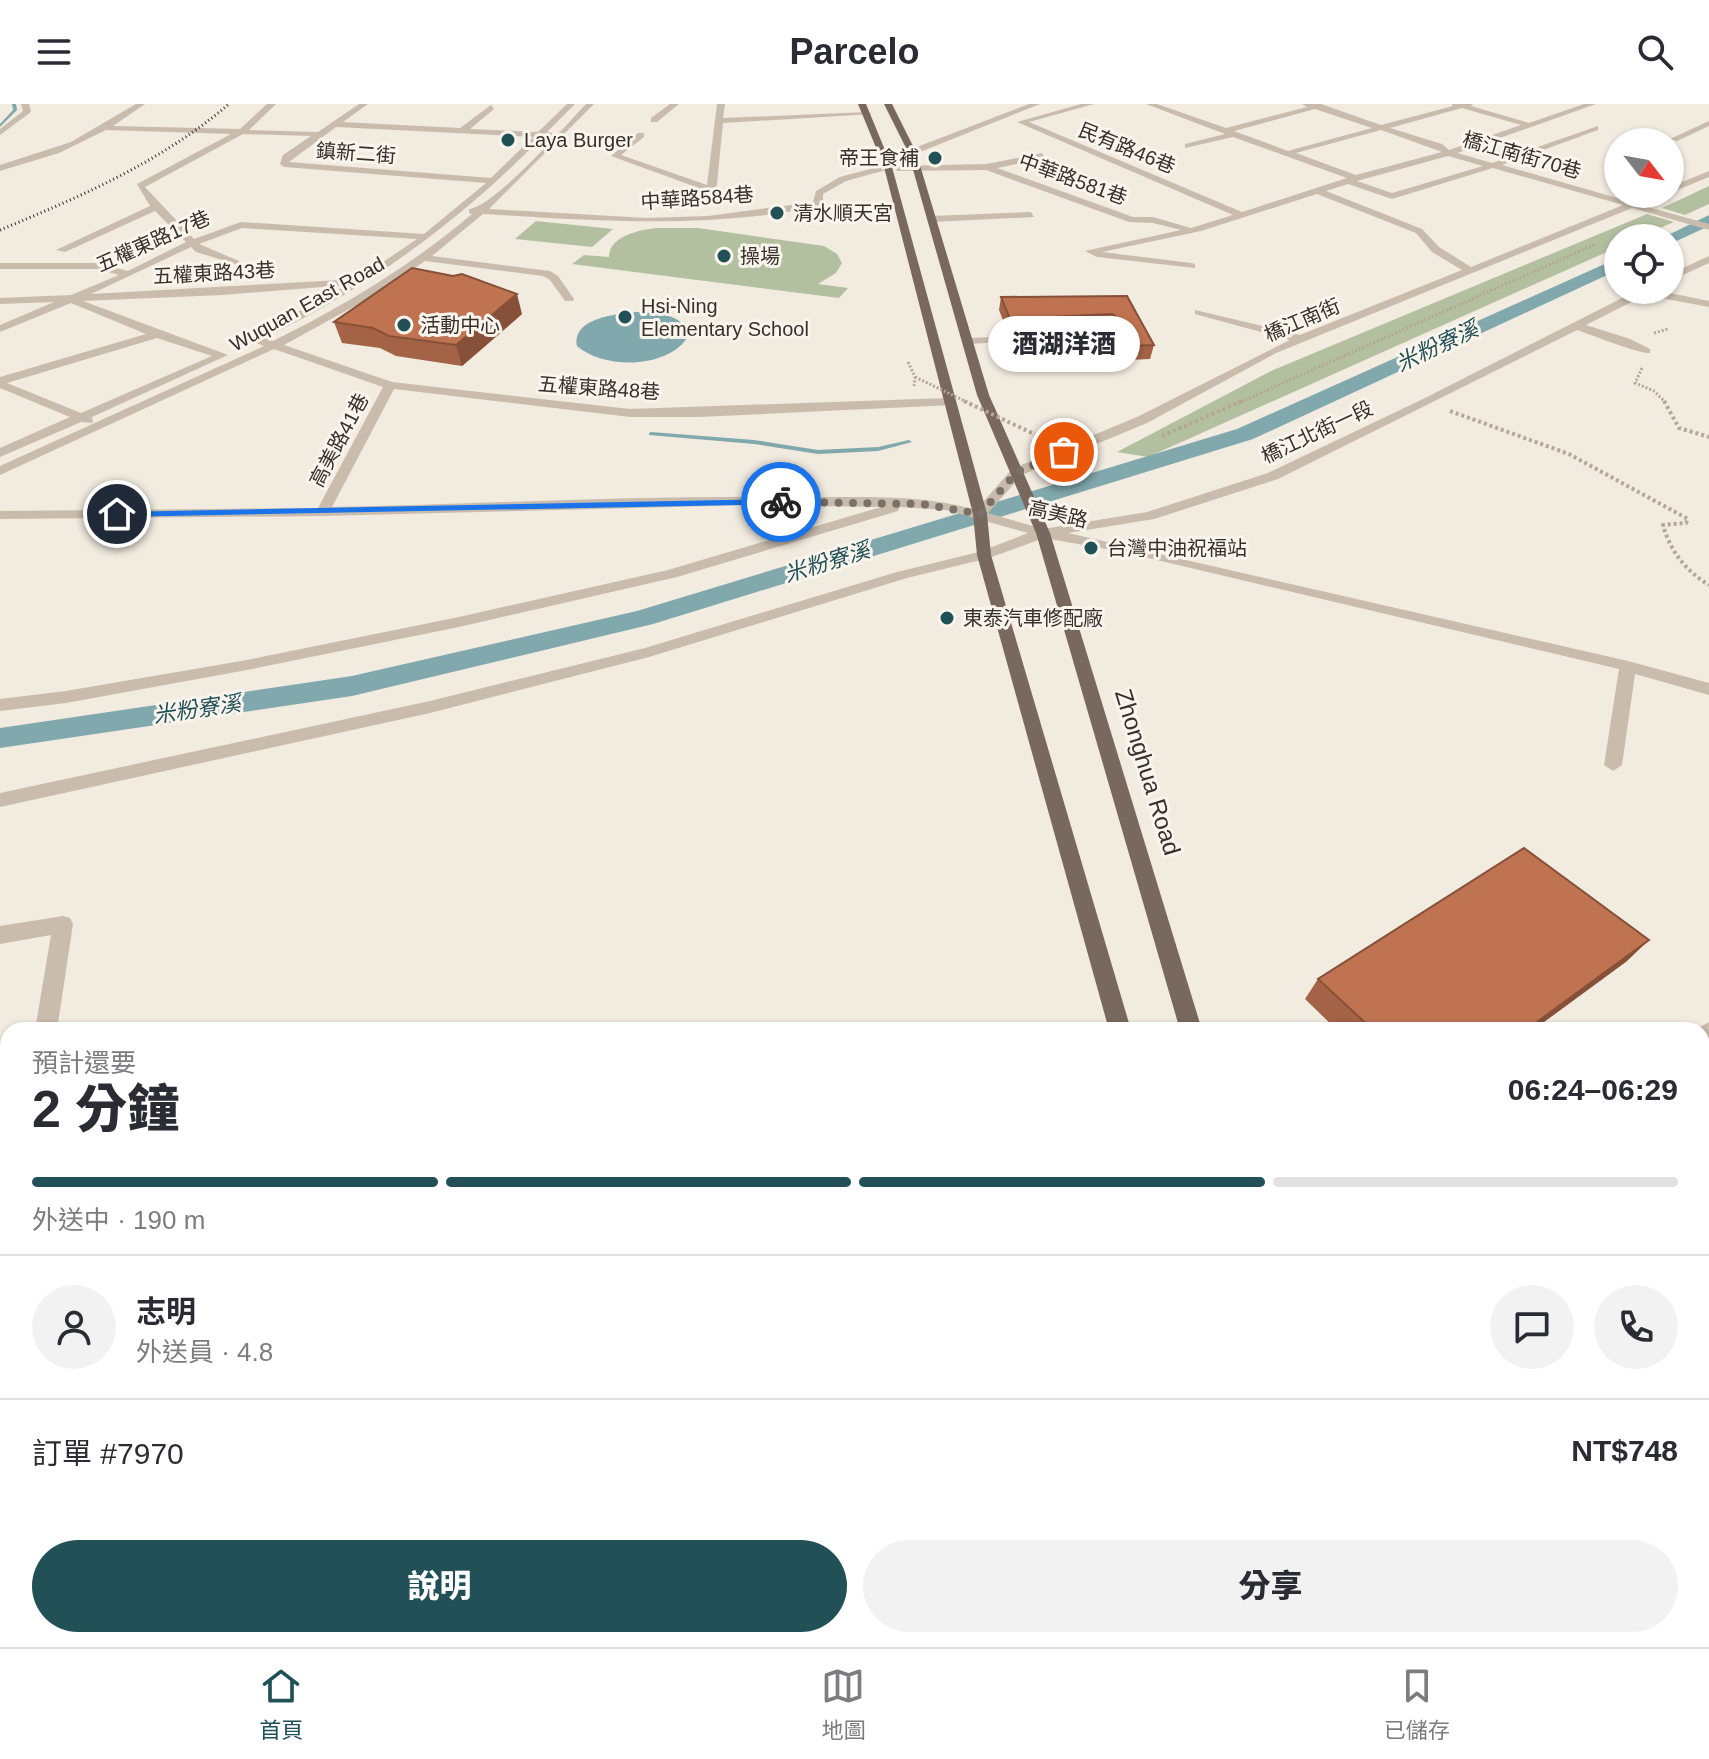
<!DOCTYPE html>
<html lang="zh-TW">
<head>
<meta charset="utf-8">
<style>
	body { margin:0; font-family:Arial,"Noto Sans TC",sans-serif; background:#f2f2f3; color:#2b2b33; height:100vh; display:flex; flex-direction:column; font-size:30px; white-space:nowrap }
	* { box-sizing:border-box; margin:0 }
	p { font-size:26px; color:#7c7c81 }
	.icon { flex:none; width:44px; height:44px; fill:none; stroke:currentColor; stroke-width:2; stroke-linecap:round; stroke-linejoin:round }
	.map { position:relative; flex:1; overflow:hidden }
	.sheet { position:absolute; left:0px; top:918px; width:1710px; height:626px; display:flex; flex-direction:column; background:#fff; border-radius:24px 24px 0 0; box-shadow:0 2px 6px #0004 }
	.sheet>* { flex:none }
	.needle { width:52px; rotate:121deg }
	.tools { position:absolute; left:1604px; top:24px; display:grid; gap:16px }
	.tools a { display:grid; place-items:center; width:80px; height:80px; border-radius:50%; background:#fff; box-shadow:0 2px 6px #0004; font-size:40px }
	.pin { position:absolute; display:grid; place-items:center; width:68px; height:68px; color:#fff; margin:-34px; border:4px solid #fff; border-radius:50%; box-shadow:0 2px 8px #0007 }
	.courier { position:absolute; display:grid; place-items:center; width:80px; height:80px; margin:-40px; border:6px solid #1a73e8; border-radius:50%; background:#fff; color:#222; box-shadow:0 2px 10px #0007 }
	.bubble { position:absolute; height:56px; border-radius:28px; background:#fff; box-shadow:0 2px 6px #0004; font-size:26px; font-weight:800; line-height:56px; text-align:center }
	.head em { font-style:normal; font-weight:800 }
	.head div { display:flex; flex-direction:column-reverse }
	.head { display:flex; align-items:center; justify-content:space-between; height:136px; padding:0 32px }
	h1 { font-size:52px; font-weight:800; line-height:60px }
	.bar { display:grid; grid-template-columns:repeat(4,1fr); gap:12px 8px; align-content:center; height:96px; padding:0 32px }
	.bar i { height:10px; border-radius:6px; background:#e1e1e2 }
	.bar .current { background:#225057 }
	.bar p { grid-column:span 4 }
	.line { display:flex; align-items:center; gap:20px; padding:0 32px; border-top:2px solid #e1e1e2 }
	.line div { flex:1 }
	.round { display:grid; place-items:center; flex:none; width:84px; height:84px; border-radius:42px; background:#f2f2f3 }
	.primary-button { display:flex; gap:16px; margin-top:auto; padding:16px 32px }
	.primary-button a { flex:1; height:92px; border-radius:48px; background:#225057; color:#fff; font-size:32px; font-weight:800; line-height:92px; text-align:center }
	.primary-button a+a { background:#f2f2f3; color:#2b2b33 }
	header { display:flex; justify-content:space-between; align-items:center; height:104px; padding:0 32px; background:#fff; font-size:36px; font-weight:800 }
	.menu { display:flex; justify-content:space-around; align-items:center; height:112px; border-top:2px solid #e1e1e2; background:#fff; font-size:22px; color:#7c7c81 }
	.menu a { display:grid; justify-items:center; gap:4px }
	.menu .current { color:#225057 }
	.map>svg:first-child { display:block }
	.green { fill:#b3c0a0 }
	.water { fill:#80a8ad }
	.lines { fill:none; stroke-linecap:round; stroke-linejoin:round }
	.stream { fill:#80a8ad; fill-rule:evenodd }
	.canal { fill:#80a8ad; fill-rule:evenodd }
	.path-far2 { stroke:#b5a696; stroke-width:3; stroke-dasharray:2 2; stroke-linecap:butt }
	.path-far1 { stroke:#b5a696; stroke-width:4; stroke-dasharray:3 3; stroke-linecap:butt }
	.path { stroke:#b5a696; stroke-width:7; stroke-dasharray:6 6; stroke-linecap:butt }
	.minor { fill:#c9bcac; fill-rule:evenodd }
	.major { fill:#79685d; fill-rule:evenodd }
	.rail { stroke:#38302b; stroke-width:3; stroke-dasharray:1 3; stroke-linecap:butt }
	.path-bridge-far1 { stroke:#b5a696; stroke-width:3; stroke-dasharray:2 2; stroke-linecap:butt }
	.path-bridge { stroke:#b5a696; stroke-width:4; stroke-dasharray:3 3; stroke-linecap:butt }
	.wall { fill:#a46346 }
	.shaded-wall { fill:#865039 }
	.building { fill:#bf7351; stroke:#865039; stroke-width:2 }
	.route { fill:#1a73e8 }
	.done { stroke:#79716a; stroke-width:8; stroke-dasharray:0 14.4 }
	.poi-dot { fill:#225057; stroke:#f9f4ec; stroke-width:3 }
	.labels { text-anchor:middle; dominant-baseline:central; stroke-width:6; stroke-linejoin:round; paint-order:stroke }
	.far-poi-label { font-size:20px; fill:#38302b; stroke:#f9f4ec; text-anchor:start }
	.far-street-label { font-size:20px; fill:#38302b; stroke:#f9f4ec }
	.far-water-label { font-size:22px; font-style:italic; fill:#225057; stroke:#f9f4ec }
	.street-label { font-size:24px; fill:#38302b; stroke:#f9f4ec }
</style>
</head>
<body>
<header><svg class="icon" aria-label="menu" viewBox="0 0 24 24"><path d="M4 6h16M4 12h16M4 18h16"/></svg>Parcelo<svg class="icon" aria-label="search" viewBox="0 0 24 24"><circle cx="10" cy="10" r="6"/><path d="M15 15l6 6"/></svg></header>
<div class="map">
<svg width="1709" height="1543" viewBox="0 0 1709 1543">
	<rect width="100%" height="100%" fill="#f2ebe0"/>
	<path class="green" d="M1709 82V100L1685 111 1662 104Z
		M1647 110 1674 118 1637 134H1618V143L1148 353 1117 348 1271 267Z
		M536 117 613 125 592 143 515 135Z
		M657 124H698L824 142 837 150 842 159 836 169 818 180 848 184 839 194 572 160 584 151 609 153C609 132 639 126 657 124Z"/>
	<path class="water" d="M636 208C655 209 683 209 689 231 670 265 604 266 577 242 572 214 616 210 636 208Z"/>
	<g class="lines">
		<path class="stream" d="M12 0H16L17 6 0 23V20L13 6Z
			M651 328 754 336 818 346 878 343 909 336 912 338 878 347 818 350 754 340 649 331V329Z"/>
		<path class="canal" d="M1709 111V122L1670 140V134H1662Z
			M1618 154V166L1253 335 653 520 352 592 0 644V624L352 572 637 507 1237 325Z"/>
		<path class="path-far2" d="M1654 229 1668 225
			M908 258 915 273 914 282
			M1642 264 1635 279 1654 287 1666 299
			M1238 299 1596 140"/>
		<path class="path-far1" d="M1664 297 1679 324 1709 333
			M1450 307 1569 350 1688 415 1686 419 1663 421C1670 447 1686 467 1709 481
			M1162 332 1242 297"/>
		<path class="path" d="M1702 1524 1709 1523"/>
		<path class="minor" d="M21 0H29L31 8 0 31V25L23 7Z
			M136 0H145L113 22 240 25 267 0H276L249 26 318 28 359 0H368L343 18 460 24 491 1 494 5 470 25 538 28 567 0H575L547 28 552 29V33H542C458 119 372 181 265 234L273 237C344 202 412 161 472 110L469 109V105C495 102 564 23 586 0H594L489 105 647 114 708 112 813 98 816 87 840 73 885 61 909 46 1029 0H1040L915 50 896 62 987 60 1042 49 1045 54 997 64 1133 113H1153L1191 124 1233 111 1017 18 1081 0H1094L1029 18 1242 108 1347 74 1233 33 1185 44V40L1225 30 1146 0H1157L1226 24 1307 3 1302 0H1321L1381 21 1453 2 1451 0H1473L1471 2 1529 19 1584 0H1596L1457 49 1492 59 1598 22V26L1502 61 1631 98 1651 90H1664L1641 101 1709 120V126L1632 104 1276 249 1147 319 1022 371 988 409 1043 425 1147 408 1268 369 1423 295 1638 186H1655L1709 197V203L1645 191 1586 221 1630 235 1650 245V249C1638 250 1593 231 1577 226L1278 375 1154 415 1068 429 1628 557 1709 579V591L1635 570 1622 661 1613 667 1604 661 1619 565 1123 448 1044 434 989 454 907 474 649 553 430 609 0 703V689L430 597 645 544 897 468 979 448 1028 429 946 406 900 403 898 407 677 473 459 523 247 566 66 599 0 607V595L66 587 247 556 459 513 668 466 881 403 750 401 323 412 0 415V407L318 404 383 283 274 245 0 371V362L264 242 256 239 248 241 242 238 347 181 222 191 83 197 228 251 92 313 93 319 81 318 0 353V344L70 313 0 284V273L146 230 71 199 0 228V221L54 198 0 200V194L71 191 119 171 97 165H0V159H97L128 167 186 138 155 107 65 148 56 146 150 102 137 80 231 30 106 26 59 49 0 67V61L71 38ZM1462 4 1521 21 1449 46 1442 40 1390 24ZM1315 5 1372 24 1288 47 1234 27ZM336 23 533 33 491 74 289 58ZM1381 26 1442 48 1356 71 1296 49ZM243 30 311 32 283 51 280 60 284 63 486 79 424 130 241 118 194 135 145 83ZM1448 52 1483 62 1392 89 1357 77ZM893 64 897 67 986 66 1129 118 1153 119 1181 126 1085 147 1097 153 1195 164V160L1191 159 1102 148 1201 127 1317 90 1416 129 1432 148 1462 166 1300 231 1195 206V210L1290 236 1137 313 1012 365 976 406C918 389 855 394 795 393 641 391 486 400 332 403L394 285 630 313H699L952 301V295L948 294 630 305 392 278 284 241 373 192 425 157 543 172 550 176 565 197H573L574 195 558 172 550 167 432 152 483 110C601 117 705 125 823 102V90L846 77ZM1493 64 1623 101 1471 163 1439 143 1422 125 1326 87 1348 80 1392 95ZM242 124 417 135 358 175 91 190 191 143 196 148 239 161V157L199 140ZM157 234 212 252 81 309 7 279Z
			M670 0H679L657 18H651V14Z
			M717 0H725L723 14 868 8 872 10 723 19 715 99 710 102 705 99 707 87 611 52 638 29H644V33L621 51 707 81Z
			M1709 17V22L1677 37 1670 35Z
			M1709 67V73L1670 89V83Z
			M1031 108 1034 113 932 118 927 115 932 112Z
			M1709 152V159L1670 177V170Z
			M1040 231 1044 232V236L968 240 962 237 968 234Z
			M63 812 70 814 73 820 57 926H35L51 831 0 840V822Z
			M1709 918V941L1702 944V926H1695Z
			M1702 1337H1709V1367H1702Z"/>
		<path class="major" d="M858 0H866L892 63 987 410 991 451 1131 926H1109L977 451 973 410 884 63Z
			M884 0H892L916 48 989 291 1050 429 1202 926H1180L1036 429 977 291 908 48Z
			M1264 1536H1296L1298 1543H1266Z
			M1360 1536H1392L1394 1543H1362Z"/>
		<path class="rail" d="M0 126C82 92 161 58 229 0"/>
		<path class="path-bridge-far1" d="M915 273 969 299"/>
		<path class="path-bridge" d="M964 297 1083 353"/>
	</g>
	<path class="wall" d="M1127 192 1154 241 1150 255 1061 259 1060 263 1023 266 1012 241 1013 229H1008L999 206 1001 193Z
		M522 210 462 262 396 252 380 244 342 239 334 218Z
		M1627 857 1533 926H1337L1305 895 1318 875Z"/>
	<path class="shaded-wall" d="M517 190 522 210 462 262 456 241Z
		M1649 836 1627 857 1533 926H1526Z"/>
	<path class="building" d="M412 164 453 172 462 170 517 190 456 241 389 232 373 224 334 218Z
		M1127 192 1154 241 1060 245 1063 249 1025 252 1013 227 1117 221 1122 216 1112 210 1010 215 1001 193Z
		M1524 744 1649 836 1526 926H1373L1318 875Z"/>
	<path class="route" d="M781 395 784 400 117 413 113 410 117 408Z"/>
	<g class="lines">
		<path class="done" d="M781 398 922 400 980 410 1017 368 1064 348"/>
	</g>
	<g class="poi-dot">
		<circle cx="508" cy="36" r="8"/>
		<circle cx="935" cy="54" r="8"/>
		<circle cx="777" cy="109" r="8"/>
		<circle cx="724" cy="152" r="8"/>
		<circle cx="625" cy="213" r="8"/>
		<circle cx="404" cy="221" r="8"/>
		<circle cx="1091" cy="444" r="8"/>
		<circle cx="947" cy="514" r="8"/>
	</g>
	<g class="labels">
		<g class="far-poi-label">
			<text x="524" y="36">Laya Burger</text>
			<text x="919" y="54" text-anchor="end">帝王食補</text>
			<text x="793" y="109">清水順天宮</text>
			<text x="740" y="152">操場</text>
			<text x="641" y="202">Hsi-Ning<tspan x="641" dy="23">Elementary School</tspan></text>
			<text x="420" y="221">活動中心</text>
			<text x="1107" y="444">台灣中油祝福站</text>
			<text x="963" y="514">東泰汽車修配廠</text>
		</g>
		<g class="far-street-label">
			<text transform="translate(1127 44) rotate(22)">民有路46巷</text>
			<text transform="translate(356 49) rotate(4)">鎮新二街</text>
			<text transform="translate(1522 51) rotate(16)">橋江南街70巷</text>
			<text transform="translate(1073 75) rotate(20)">中華路581巷</text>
			<text transform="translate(697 94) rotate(-4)">中華路584巷</text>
			<text transform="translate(153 137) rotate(-24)">五權東路17巷</text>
			<text transform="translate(214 169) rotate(-3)">五權東路43巷</text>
			<text transform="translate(307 200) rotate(-29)">Wuquan East Road</text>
			<text transform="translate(1302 216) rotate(-23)">橋江南街</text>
			<text transform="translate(599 284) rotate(4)">五權東路48巷</text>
			<text transform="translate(1317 328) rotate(-25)">橋江北街一段</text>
			<text transform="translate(339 336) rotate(-62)">高美路41巷</text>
			<text transform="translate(1058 410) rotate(13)">高美路</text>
		</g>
		<g class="far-water-label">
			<text transform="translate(1437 242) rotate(-25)">米粉寮溪</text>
			<text transform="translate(827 458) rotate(-17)">米粉寮溪</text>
			<text transform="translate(197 605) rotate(-8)">米粉寮溪</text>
		</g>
		<g class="street-label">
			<text transform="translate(1148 668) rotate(73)">Zhonghua Road</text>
		</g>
	</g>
</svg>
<div class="tools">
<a><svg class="needle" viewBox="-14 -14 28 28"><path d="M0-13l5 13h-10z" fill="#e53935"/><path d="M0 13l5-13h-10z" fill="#7c7c81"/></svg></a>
<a><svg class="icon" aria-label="locate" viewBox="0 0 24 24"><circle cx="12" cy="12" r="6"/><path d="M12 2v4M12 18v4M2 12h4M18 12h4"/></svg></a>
</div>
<div class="pin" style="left:1064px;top:348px;background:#ea580c"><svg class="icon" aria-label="bag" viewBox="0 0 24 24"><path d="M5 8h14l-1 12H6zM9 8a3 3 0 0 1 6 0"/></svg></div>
<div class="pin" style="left:117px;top:410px;background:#1f2937"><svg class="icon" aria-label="home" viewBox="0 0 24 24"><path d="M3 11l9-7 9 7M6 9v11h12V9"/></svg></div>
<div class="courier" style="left:781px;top:398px"><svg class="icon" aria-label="bike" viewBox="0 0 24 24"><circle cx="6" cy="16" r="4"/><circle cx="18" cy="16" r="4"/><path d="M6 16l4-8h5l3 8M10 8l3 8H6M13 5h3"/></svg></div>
<div class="bubble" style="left:988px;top:212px;width:152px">酒湖洋酒</div>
<section class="sheet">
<div class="head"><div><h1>2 分鐘</h1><p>預計還要</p></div><em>06:24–06:29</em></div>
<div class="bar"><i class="current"></i><i class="current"></i><i class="current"></i><i></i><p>外送中 · 190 m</p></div>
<div class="line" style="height:144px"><a class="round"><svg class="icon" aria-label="person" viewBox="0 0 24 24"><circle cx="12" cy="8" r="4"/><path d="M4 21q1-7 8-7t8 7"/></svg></a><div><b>志明</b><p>外送員 · 4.8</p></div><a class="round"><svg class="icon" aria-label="chat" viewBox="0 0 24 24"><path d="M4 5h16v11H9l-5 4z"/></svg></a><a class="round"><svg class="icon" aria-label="phone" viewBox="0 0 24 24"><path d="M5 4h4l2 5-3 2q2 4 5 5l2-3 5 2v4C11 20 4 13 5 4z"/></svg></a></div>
<div class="line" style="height:104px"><div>訂單 #7970</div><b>NT$748</b></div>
<div class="primary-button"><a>說明</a><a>分享</a></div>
</section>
</div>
<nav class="menu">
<a class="current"><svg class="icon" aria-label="home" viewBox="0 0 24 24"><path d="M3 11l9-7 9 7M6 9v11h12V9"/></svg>首頁</a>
<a><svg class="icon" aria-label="map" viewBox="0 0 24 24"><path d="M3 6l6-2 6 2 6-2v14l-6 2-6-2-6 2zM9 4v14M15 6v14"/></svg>地圖</a>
<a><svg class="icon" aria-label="saved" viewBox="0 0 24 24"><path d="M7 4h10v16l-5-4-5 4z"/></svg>已儲存</a>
</nav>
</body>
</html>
